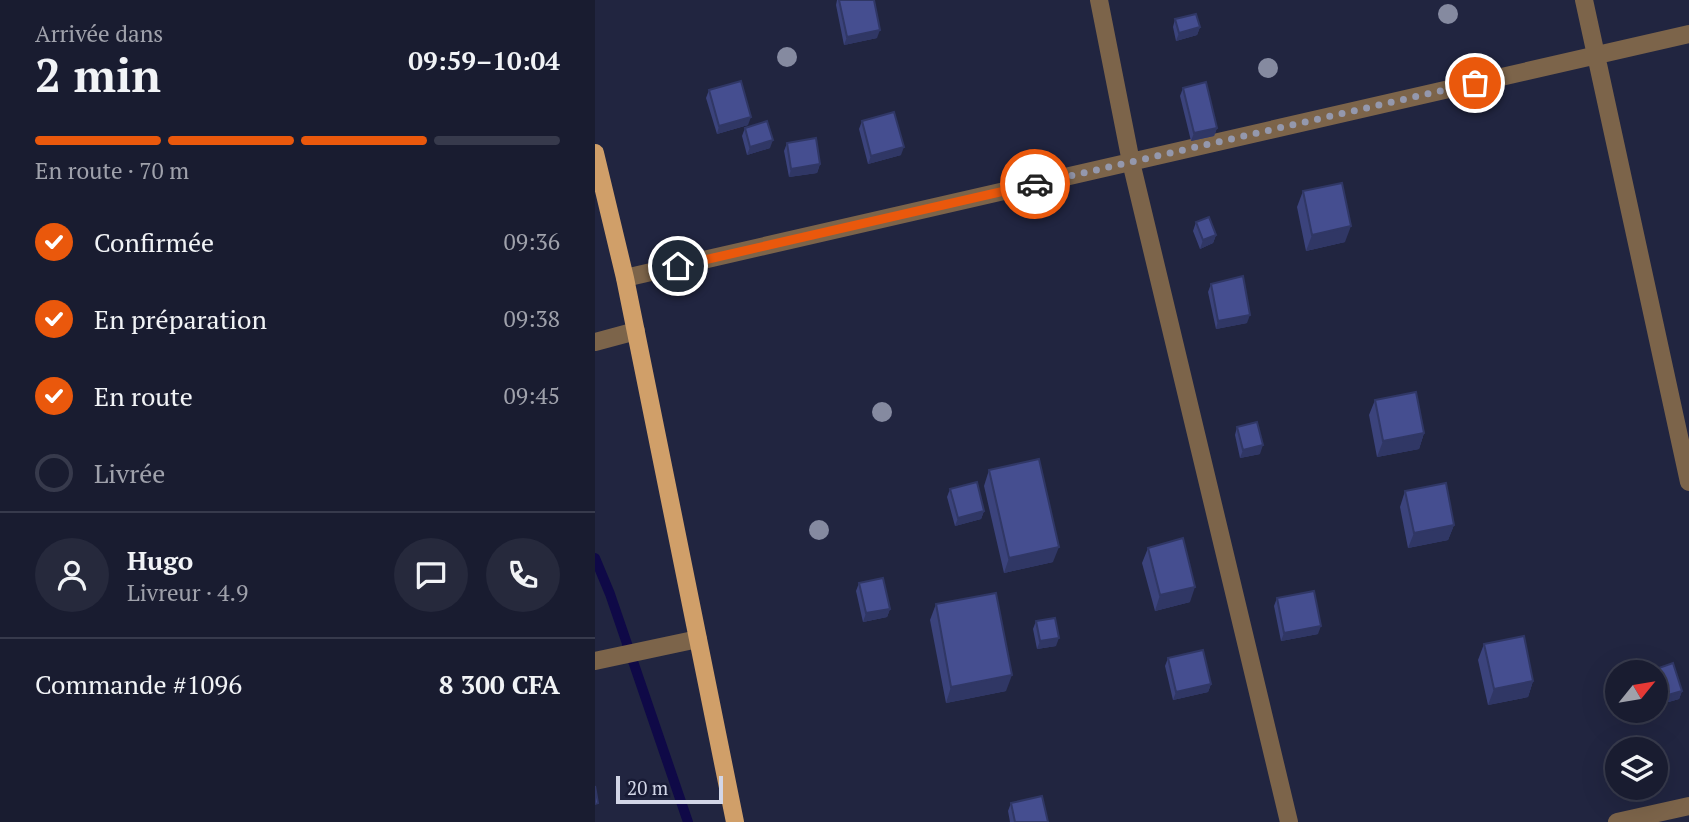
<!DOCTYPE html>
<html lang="fr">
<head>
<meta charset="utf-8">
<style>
	body { margin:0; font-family:"PT Serif",serif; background:#26293c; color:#f1f3f6; height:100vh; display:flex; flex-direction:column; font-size:26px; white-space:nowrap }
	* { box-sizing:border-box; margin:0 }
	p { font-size:23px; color:#9fa1ab }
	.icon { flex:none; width:38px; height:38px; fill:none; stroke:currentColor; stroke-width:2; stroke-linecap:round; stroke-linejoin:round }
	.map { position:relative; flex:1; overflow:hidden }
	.sheet { display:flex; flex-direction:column; background:#191c30; width:595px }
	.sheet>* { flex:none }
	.needle { width:46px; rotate:60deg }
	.buttons { position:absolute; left:1010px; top:660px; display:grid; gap:14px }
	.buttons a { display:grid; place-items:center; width:63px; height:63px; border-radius:50%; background:#191c30; box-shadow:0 7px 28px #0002,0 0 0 2px #373a4c; font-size:35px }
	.scale { position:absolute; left:21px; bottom:18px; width:107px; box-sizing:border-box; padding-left:7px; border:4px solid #d2d6e7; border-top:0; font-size:19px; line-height:24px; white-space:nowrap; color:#d2d6e7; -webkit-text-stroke:5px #181b35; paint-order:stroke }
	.pin { position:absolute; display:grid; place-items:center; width:60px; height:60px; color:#fff; margin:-30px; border:4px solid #fff; border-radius:50%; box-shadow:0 2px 7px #0007 }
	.courier { position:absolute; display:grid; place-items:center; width:70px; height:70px; margin:-35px; border:5px solid #ea580c; border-radius:50%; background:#fff; color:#222; box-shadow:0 2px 9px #0007 }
	.headline em { font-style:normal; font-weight:700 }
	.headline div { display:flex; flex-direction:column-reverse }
	.headline { display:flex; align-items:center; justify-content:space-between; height:119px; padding:0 35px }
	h1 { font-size:46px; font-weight:700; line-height:52px }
	.bar { display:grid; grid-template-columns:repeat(4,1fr); gap:10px 7px; align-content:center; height:84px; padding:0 35px }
	.bar i { height:9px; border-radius:5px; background:#373a4c }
	.bar .current { background:#ea580c }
	.bar p { grid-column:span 4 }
	.line { display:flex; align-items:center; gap:18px; padding:0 35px; border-top:2px solid #373a4c }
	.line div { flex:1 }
	.round { display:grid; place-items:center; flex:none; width:74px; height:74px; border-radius:37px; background:#26293c }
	ol { padding:0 35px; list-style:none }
	li { display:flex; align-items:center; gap:21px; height:77px }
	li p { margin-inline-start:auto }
	li .icon { padding:7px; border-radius:50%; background:#ea580c; color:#fff; stroke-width:4 }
	li:last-child { color:#9fa1ab }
	li i { width:38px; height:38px; border:4px solid #373a4c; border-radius:50% }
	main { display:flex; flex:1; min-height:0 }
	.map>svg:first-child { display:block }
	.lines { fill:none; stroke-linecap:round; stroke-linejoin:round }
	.stream { stroke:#0f0947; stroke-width:10 }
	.minor { stroke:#7c644a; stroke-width:18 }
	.major { stroke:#d09f69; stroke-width:18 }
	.tree { fill:#858aa0 }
	.wall { fill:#3b437c }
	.shaded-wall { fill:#303765 }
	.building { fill:#454e90; stroke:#303765; stroke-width:2 }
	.done { stroke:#9498ad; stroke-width:7; stroke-dasharray:0 12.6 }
	.route { stroke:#ea580c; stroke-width:9 }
</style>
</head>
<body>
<main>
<section class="sheet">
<div class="headline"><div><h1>2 min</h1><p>Arrivée dans</p></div><em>09:59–10:04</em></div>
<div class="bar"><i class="current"></i><i class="current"></i><i class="current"></i><i></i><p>En route · 70 m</p></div>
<ol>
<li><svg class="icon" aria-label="check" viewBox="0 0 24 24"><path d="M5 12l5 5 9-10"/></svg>Confirmée<p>09:36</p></li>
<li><svg class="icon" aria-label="check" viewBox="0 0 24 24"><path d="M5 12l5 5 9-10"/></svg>En préparation<p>09:38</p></li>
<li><svg class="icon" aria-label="check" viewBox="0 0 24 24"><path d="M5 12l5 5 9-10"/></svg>En route<p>09:45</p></li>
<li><i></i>Livrée</li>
</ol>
<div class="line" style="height:126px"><a class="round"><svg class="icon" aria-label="person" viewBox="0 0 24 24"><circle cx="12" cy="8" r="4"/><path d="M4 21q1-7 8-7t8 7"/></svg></a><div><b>Hugo</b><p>Livreur · 4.9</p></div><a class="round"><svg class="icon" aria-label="chat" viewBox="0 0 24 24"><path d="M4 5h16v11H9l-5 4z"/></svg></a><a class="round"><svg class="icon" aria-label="phone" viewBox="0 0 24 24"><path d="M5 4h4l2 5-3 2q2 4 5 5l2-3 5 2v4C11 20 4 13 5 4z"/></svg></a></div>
<div class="line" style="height:91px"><div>Commande #1096</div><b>8 300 CFA</b></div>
</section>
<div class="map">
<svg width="1094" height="822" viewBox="0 0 1094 822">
	<rect width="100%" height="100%" fill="#212540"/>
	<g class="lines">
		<path class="stream" d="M0 558 15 594 93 822"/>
		<path class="minor" d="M504 0 536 162 694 822
			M989 0 1094 482
			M30 278 1094 34
			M0 342 41 331
			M0 661 103 639
			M1022 822 1094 806"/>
		<path class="major" d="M0 153 30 278 140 822"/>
	</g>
	<g class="tree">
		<circle cx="853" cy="14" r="10"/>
		<circle cx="192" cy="57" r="10"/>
		<circle cx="673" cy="68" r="10"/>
		<circle cx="287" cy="412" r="10"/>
		<circle cx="224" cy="530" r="10"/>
	</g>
	<path class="wall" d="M242 0H279L282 38 249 45 241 5Z
		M580 19 605 27 602 35 581 41 578 27Z
		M588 88 622 128 619 136 596 141 585 96Z
		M114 90 153 125 122 134 111 98Z
		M267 121 306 155 273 164 264 129Z
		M150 128 175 148 152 155 147 136Z
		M192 143 225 164 222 173 194 177 189 151Z
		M708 191 750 242 711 251 702 207Z
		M601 222 621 235 618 243 605 249 598 231Z
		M616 284 652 323 621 329 613 292Z
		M780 400 829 433 824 449 782 457 774 415Z
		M642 427 665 454 645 458 640 435Z
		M394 470 458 562 409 573 389 486Z
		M355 489 389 511 386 519 360 526 352 497Z
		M810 491 859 525 853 540 813 548 805 507Z
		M553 548 595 602 560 611 547 563Z
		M264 583 295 609 292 617 268 622 261 591Z
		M682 598 723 634 686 641 679 606Z
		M341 604 411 691 351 703 335 620Z
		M441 621 461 646 442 649 438 629Z
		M889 644 938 681 933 697 893 705 883 660Z
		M573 658 616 684 613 692 578 700 570 666Z
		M1078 663 1087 691 1084 699 1063 705 1060 696V672H1057L1058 670Z
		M416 803 453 822H415L413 811Z"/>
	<path class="shaded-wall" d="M605 27 602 35 581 41 584 33Z
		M285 30 282 38 249 45 252 37Z
		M156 117 153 125 122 134 124 126Z
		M622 128 619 136 596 141 599 133Z
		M178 140 175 148 152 155 155 147Z
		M309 147 306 155 273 164 276 156Z
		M225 164 222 173 194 177 196 169Z
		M756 226 750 242 711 251 717 235Z
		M621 235 618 243 605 249 608 240Z
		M655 315 652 323 621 329 623 321Z
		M829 433 824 449 782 457 788 441Z
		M668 445 665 454 645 458 648 450Z
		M389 511 386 519 360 526 363 518Z
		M859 525 853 540 813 548 819 533Z
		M464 547 458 562 409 573 414 558Z
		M600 587 595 602 560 611 565 595Z
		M295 609 292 617 268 622 271 613Z
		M726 626 723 634 686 641 689 633Z
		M464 638 461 646 442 649 445 641Z
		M417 675 411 691 351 703 356 687Z
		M938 681 933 697 893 705 899 689Z
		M616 684 613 692 578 700 581 692Z
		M1087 691 1084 699 1063 705 1066 697Z"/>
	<path class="building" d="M244 0H279L285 30 252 37Z
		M601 14 605 27 584 33 580 19Z
		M146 81 156 117 124 126 114 90Z
		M611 82 622 128 599 133 588 88Z
		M299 112 309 147 276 156 267 121Z
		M172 121 178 140 155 147 150 128Z
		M221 138 225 164 196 169 192 143Z
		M747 183 756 226 717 235 708 191Z
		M614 217 621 235 608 240 601 222Z
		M648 276 655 315 623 321 616 284Z
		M821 392 829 433 788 441 780 400Z
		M662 422 668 445 648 450 642 427Z
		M444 459 464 547 414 558 394 470Z
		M382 482 389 511 363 518 355 489Z
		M851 483 859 525 819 533 810 491Z
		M588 538 600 587 565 595 553 548Z
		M288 578 295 609 271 613 264 583Z
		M719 591 726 626 689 633 682 598Z
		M401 593 417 675 356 687 341 604Z
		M460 618 464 638 445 641 441 621Z
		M929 636 938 681 899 689 889 644Z
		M608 650 616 684 581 692 573 658Z
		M1078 663 1087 691 1066 697 1060 678V672H1059L1058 670Z
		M0 786 3 803 0 804Z
		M447 796 453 822H420L416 803Z"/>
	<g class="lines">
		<path class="done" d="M440 184 880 83"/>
		<path class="route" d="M83 266 440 184"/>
	</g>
</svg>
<div class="buttons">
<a><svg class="needle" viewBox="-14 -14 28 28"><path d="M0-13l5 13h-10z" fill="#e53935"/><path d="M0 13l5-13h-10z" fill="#9fa1ab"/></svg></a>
<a><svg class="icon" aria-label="layers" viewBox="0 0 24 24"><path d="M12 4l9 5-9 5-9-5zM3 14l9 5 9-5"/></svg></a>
</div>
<div class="scale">20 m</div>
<div class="pin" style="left:880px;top:83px;background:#ea580c"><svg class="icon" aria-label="bag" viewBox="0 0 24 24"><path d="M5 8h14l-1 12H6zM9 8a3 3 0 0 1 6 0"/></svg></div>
<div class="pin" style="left:83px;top:266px;background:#1f2937"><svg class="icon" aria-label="home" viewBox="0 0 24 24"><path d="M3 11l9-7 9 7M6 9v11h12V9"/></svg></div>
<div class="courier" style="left:440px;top:184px"><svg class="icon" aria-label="car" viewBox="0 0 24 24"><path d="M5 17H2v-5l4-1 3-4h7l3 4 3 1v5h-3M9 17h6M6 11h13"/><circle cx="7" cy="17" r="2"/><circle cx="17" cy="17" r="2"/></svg></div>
</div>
</main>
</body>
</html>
